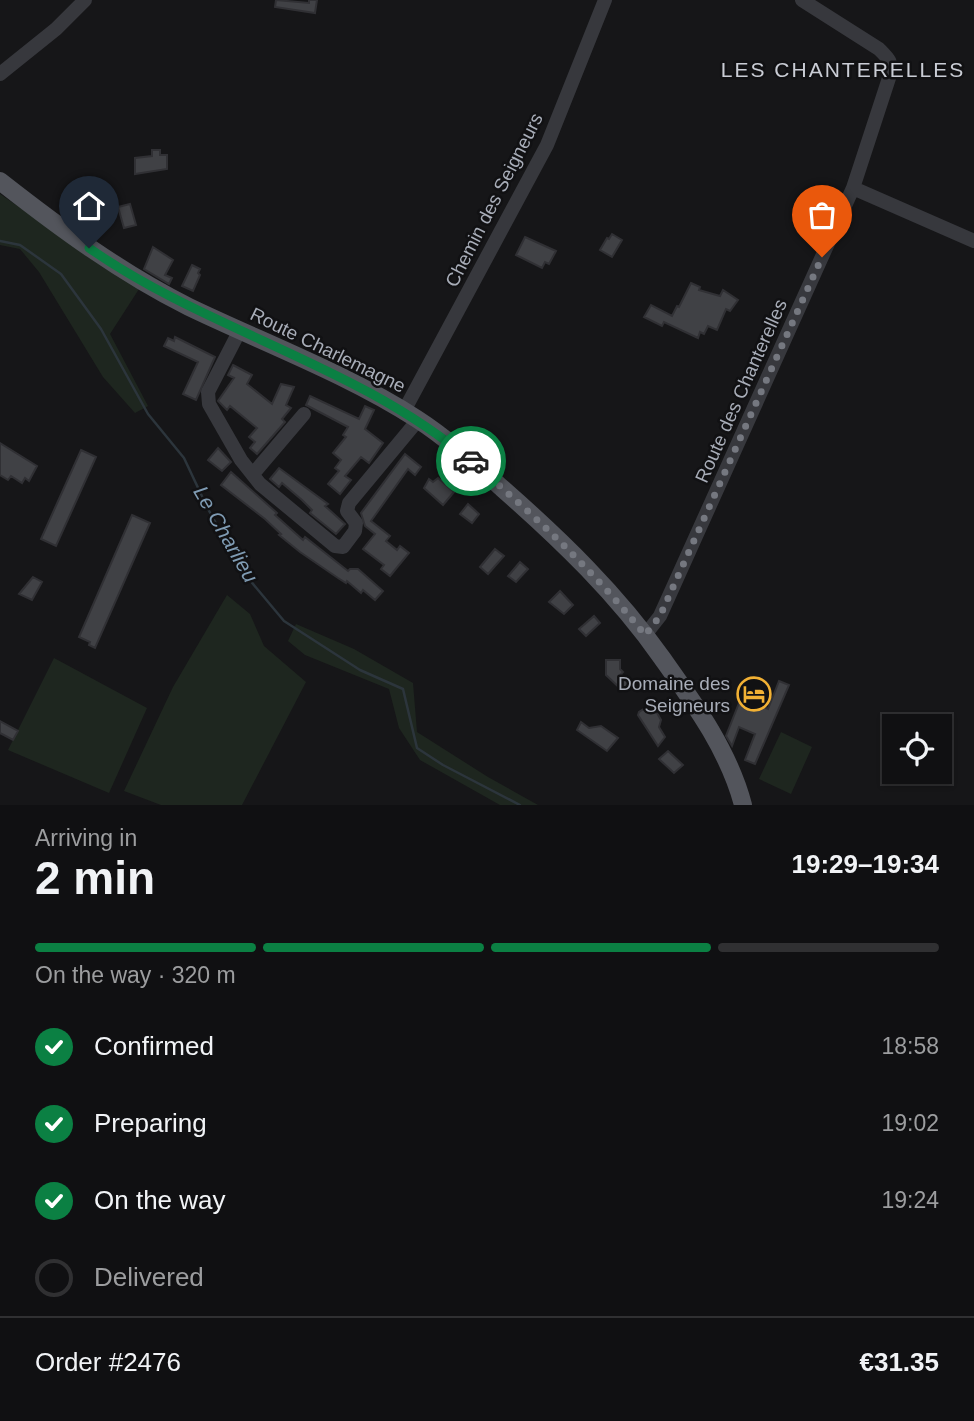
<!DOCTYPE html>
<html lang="en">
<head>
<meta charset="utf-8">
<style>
	body { margin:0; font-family:Arial,sans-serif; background:#19191b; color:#f1f3f6; height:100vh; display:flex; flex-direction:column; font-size:26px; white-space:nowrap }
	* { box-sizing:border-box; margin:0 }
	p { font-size:23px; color:#9c9d9f }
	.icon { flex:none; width:38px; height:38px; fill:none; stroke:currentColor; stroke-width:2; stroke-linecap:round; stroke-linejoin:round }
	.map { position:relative; height:805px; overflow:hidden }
	.details { display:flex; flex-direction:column; background:#101012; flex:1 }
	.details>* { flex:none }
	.controls { position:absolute; left:882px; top:714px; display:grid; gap:14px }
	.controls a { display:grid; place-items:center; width:70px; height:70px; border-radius:0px; background:#101012; box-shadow:0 2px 5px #0004,0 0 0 2px #303032; font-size:35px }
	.pin { position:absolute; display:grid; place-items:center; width:60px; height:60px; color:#fff; margin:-72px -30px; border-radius:50% 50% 50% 0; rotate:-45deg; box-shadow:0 0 7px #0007 }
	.pin .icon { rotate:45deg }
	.courier { position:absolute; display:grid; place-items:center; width:70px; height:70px; margin:-35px; border:5px solid #0b8043; border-radius:50%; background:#fff; color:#222; box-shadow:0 2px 9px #0007 }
	.summary em { font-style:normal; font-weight:700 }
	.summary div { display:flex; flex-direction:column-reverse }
	.summary { display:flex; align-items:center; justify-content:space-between; height:119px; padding:0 35px }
	h1 { font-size:46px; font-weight:700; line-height:52px }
	.bar { display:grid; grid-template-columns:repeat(4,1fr); gap:10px 7px; align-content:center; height:84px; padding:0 35px }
	.bar i { height:9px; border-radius:5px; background:#303032 }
	.bar .selected { background:#0b8043 }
	.bar p { grid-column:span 4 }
	.line { display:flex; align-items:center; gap:18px; padding:0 35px; border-top:2px solid #303032 }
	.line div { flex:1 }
	ol { padding:0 35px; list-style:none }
	li { display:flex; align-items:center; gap:21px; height:77px }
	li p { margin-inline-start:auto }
	li .icon { padding:7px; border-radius:50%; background:#0b8043; color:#fff; stroke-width:4 }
	li:last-child { color:#9c9d9f }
	li i { width:38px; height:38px; border:4px solid #303032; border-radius:50% }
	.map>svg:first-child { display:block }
	.green { fill:#1e261f }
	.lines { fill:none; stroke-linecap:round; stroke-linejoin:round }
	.stream { stroke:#2c353c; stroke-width:2.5 }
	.building { fill:#404145; stroke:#303034; stroke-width:2 }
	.minor { stroke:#37383d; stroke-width:14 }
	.major { stroke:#53555c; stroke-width:18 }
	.done { stroke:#757880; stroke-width:7; stroke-dasharray:0 12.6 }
	.route { stroke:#0b8043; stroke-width:9 }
	.labels { text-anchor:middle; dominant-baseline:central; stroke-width:5; stroke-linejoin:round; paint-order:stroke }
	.street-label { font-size:19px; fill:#a8adb8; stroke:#111113 }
	.poi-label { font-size:19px; fill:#a8adb8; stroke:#111113; text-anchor:end }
	.neighbourhood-label { font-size:21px; letter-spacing:2px; fill:#c9ccd4; stroke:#111113 }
	.water-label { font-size:21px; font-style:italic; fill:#7f9bb3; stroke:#111113 }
</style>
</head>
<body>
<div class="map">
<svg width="974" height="805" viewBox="0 0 974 805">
	<rect width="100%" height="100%" fill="#161618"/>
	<path class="green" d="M0 194 139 289 110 334 148 406 135 413 103 377 39 272 20 249 0 245Z
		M227 595 250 614 264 646 306 682 242 805H161L124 791 173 687Z
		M296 624 354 649 413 683 417 732 488 777 538 805H500L420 760 399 728 389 689 305 655 288 641Z
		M54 658 147 708 109 793 8 750Z
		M781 732 812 747 791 794 759 779Z"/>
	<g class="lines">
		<path class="stream" d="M0 241 20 245 61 274 101 329 148 414 184 458 208 509 243 572 284 621 360 670 403 689 417 748 443 765 520 805"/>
	</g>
	<path class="building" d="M276 0 309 3V0H317L315 13 275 7Z
		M152 150H160V155H167V169L135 174V158L152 156Z
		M130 204 136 225 124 228 118 207Z
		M612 234 622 240 612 257 600 250 607 238 609 239Z
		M525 237 556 251 549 264 545 262 542 268 516 255Z
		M153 247 173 260 165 275 172 278 169 284 144 269Z
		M192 265 200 269 198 273 200 275 193 291 182 286Z
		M691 283 700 287 699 290 720 296 723 290 738 300 730 311 726 309 717 330 708 326 704 334 700 332 698 338 664 322 662 326 644 317 651 305 672 316 677 306 679 307Z
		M175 337 215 357 196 400 183 394 198 362 164 346 168 338 174 341Z
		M233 365 252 375 247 384 272 404 281 384 294 387 286 405 291 408 282 419 285 422 257 454 250 448 255 442 249 437 257 428 230 406 227 410 218 401 234 378 228 375Z
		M310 396 359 419 365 406 374 410 365 429 383 443 369 463 361 457 345 476 351 480 340 494 328 484 339 471 335 468 341 460 333 453 346 437 343 435 348 427 306 405Z
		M0 443 37 466 29 481 25 478 22 483 11 476 8 480 0 475Z
		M218 448 231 462 222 471 208 460Z
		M81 450 96 457 56 546 41 539Z
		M405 454 421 467 415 475 408 469 371 521 390 536 386 541 397 550 400 546 409 553 390 576 381 569 384 565 363 549 375 534 365 526 361 513Z
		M279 468 328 504 325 506 345 524 336 534 310 513 312 510 302 500 282 483 279 487 270 479Z
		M231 472 277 513 275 515 303 540 305 537 348 571 350 569H358L383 591 375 600 363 590 361 593 347 581 346 583 338 578 300 552 279 535 281 534 265 519 221 485Z
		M438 478 454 492 443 505 424 488 429 479 433 482Z
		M468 504 479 514 472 523 460 514Z
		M132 515 150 523 95 648 89 645 90 642 79 637Z
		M495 549 504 556 488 574 480 567Z
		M520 562 528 569 516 582 508 576Z
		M33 577 42 582 32 600 19 594Z
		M560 591 573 605 564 614 549 602Z
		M594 616 600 623 586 636 579 629Z
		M606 660H620V669L623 672 621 674 629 684 623 691 606 675Z
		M779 681 789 685 755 764 745 760 755 734 739 727 732 746 726 736 739 703 746 706 748 700 768 709Z
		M652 704 661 720 659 727 665 737 658 746 638 715 639 712Z
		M0 721 18 731 13 740 0 733Z
		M581 722 589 728 601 726 618 738 607 751 577 730Z
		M668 751 683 765 674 773 659 759Z"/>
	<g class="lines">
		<path class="minor" d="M0 74 56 29 85 0
			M853 188 974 241
			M240 330 208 392 209 404 241 460 260 484 335 546 343 547 355 531 356 523 347 511 349 503 418 420
			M404 411 547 145 605 0
			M253 474 304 414
			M645 635 660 616 853 188 890 75C893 62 888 58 879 49L802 0"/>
		<path class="major" d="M0 181C60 228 121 273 189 307 264 343 347 374 417 419 448 439 475 464 503 489 561 540 617 594 662 658 694 703 729 751 743 805"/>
	</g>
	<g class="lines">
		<path class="done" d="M471 461C534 515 593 570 645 635L660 616 822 257"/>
		<path class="route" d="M89 248C209 332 359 365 471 461"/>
	</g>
	<defs>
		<symbol id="hotel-ring" viewBox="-11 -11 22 22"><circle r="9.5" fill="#111113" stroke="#f2b134" stroke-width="1.5"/><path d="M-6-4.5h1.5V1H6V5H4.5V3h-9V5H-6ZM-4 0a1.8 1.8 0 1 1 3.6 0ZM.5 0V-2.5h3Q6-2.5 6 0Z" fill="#f2b134"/></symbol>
	</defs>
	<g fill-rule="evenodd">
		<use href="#hotel-ring" x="735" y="675" width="38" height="38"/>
	</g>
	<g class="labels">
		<g class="street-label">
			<text transform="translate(494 200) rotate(-63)">Chemin des Seigneurs</text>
			<text transform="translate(328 350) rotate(26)">Route Charlemagne</text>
			<text transform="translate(741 391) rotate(-66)">Route des Chanterelles</text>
		</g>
		<g class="poi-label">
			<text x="730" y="683">Domaine des<tspan x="730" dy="22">Seigneurs</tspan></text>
		</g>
		<g class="neighbourhood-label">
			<text x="843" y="69">LES CHANTERELLES</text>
		</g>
		<g class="water-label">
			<text transform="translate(226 534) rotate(60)">Le Charlieu</text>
		</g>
	</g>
</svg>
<div class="controls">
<a><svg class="icon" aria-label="locate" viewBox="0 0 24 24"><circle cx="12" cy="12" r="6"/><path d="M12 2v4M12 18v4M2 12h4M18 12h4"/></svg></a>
</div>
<div class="pin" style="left:822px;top:257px;background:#ea580c"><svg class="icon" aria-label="bag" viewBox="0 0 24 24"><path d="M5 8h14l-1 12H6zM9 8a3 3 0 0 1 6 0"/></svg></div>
<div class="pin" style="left:89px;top:248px;background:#1f2937"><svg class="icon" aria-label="home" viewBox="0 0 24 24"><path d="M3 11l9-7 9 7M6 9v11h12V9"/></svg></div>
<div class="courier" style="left:471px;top:461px"><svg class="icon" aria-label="car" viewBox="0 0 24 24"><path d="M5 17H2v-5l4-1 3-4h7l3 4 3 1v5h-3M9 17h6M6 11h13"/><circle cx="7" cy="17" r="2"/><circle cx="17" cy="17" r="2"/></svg></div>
</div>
<section class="details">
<div class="summary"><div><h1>2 min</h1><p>Arriving in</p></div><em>19:29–19:34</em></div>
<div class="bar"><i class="selected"></i><i class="selected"></i><i class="selected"></i><i></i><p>On the way · 320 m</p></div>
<ol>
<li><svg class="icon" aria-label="check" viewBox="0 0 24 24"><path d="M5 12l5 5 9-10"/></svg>Confirmed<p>18:58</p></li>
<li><svg class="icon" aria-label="check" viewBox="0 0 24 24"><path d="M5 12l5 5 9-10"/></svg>Preparing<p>19:02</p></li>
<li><svg class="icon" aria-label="check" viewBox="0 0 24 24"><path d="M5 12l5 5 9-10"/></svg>On the way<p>19:24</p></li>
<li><i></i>Delivered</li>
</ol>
<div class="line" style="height:91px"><div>Order #2476</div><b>€31.35</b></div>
</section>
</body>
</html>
